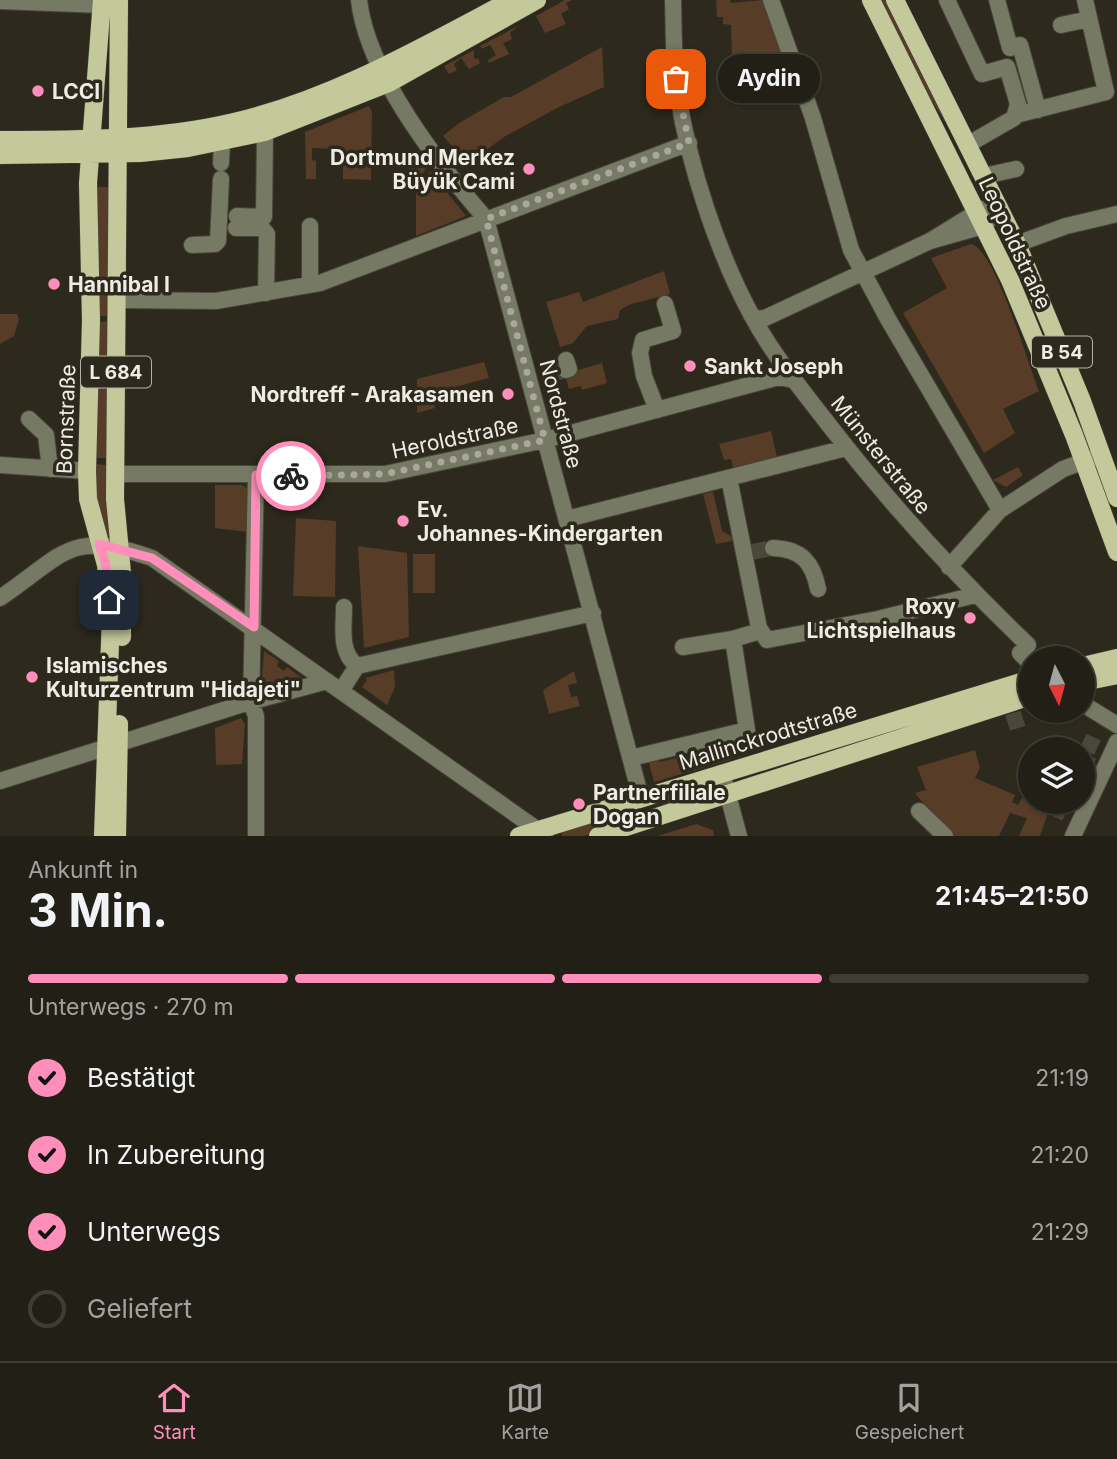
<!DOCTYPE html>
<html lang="de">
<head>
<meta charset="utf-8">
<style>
	body { margin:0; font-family:Inter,sans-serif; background:#2e2d23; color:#f1f3f6; height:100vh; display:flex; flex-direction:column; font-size:26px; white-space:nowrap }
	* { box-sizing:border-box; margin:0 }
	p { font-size:23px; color:#a2a3a1 }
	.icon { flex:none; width:38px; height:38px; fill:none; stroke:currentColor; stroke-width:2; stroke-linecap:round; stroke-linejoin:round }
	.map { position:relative; height:836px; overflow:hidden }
	.details { display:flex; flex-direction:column; background:#222016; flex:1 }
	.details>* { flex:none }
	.needle { width:46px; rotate:174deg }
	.tools { position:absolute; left:1018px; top:646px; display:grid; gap:14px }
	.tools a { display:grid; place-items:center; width:77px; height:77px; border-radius:50%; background:#222016; box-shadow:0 2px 5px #0004,0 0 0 2px #3f3e35; font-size:35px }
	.pin { position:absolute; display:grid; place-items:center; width:60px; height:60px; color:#fff; margin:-30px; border-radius:14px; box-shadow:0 4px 10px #0006 }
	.courier { position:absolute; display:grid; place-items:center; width:70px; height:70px; margin:-35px; border:5px solid #ff8eba; border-radius:50%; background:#fff; color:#222; box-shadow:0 2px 9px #0007 }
	.bubble { position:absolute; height:49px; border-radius:24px; background:#222016; box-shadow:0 2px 5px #0004,0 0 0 2px #3f3e35; font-size:23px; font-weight:700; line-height:49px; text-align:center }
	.summary em { font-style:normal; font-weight:700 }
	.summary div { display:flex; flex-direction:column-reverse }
	.summary { display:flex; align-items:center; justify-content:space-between; height:119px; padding:0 28px }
	h1 { font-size:46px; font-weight:700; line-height:52px }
	.bar { display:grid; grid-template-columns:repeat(4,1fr); gap:10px 7px; align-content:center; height:84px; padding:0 28px }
	.bar i { height:9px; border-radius:5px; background:#3f3e35 }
	.bar .selected { background:#ff8eba }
	.bar p { grid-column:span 4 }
	ol { padding:0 28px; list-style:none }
	li { display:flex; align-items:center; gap:21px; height:77px }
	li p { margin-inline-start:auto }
	li .icon { padding:7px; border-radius:50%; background:#ff8eba; color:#111; stroke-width:4 }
	li:last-child { color:#a2a3a1 }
	li i { width:38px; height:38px; border:4px solid #3f3e35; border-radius:50% }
	.tab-bar { display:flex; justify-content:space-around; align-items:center; height:98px; border-top:2px solid #3f3e35; background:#222016; font-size:19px; color:#a2a3a1 }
	.tab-bar a { display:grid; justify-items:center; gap:4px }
	.tab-bar .selected { color:#ff8eba }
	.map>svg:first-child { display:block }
	.green { fill:#573c28 }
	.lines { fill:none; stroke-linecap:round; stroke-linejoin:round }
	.minor-tunnel { stroke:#4a473b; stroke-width:16; stroke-dasharray:16 8; stroke-linecap:butt }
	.minor-casing { stroke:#484539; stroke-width:18 }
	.major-casing { stroke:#484539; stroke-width:19 }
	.minor { stroke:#767963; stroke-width:16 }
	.major { stroke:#c3c99b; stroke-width:18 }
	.done { stroke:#aaa89e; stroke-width:7; stroke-dasharray:0 12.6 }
	.route { stroke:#ff8eba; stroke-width:9 }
	.poi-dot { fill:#ff8eba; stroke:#2d2a1d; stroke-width:2.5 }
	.labels { text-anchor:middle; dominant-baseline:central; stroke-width:7; stroke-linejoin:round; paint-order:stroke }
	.shield { fill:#2d2a1d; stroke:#b4b2a8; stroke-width:2 }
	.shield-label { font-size:19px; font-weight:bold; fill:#eeece4 }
	.poi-label { font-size:21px; font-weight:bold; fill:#eeece4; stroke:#2d2a1d; text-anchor:start }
	.street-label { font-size:21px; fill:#eeece4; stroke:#2d2a1d }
</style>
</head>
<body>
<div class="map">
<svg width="1117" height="836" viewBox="0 0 1117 836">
	<rect width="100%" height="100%" fill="#2d2a1d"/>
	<path class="green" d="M565 0H572L566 3 569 9 561 14 566 24 545 33 536 16Z
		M716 0H730L731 3 762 0 782 52 732 55 731 25 723 24V17H717Z
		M878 0H888L956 140 921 83Z
		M518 26 510 33 512 39 503 43 509 54 489 63 488 60 496 55 490 45 482 49 480 46Z
		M602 47 604 87 559 107 504 137 467 164 443 136 459 123 504 97H511Z
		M474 50V59L478 58 480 63 469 69 461 58 454 64 457 70 449 74 444 66Z
		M369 106 372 112 371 180 343 179V160H335V149L312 148V160L316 161V179H306L305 132Z
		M416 151 427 167 420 177H410L409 168H416Z
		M430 171 466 216 416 236V190Z
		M93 187H112V316H96Z
		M971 244C995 249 1028 364 1039 391L1003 409 1015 433 984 453 903 313 947 288 931 258Z
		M664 271 670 294 631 304 620 310 618 319 587 326 573 343 560 347 546 302 579 292 583 302Z
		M0 314H17L19 319 14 336 0 344Z
		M112 321 109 458H95L97 322Z
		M484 362 489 378 432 393 435 408 417 413V379Z
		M602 363 607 383 582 390 581 386 569 389 565 374Z
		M771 431 777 457 733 468 731 459 724 460 719 444Z
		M94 464 107 465 113 532 107 537 96 508Z
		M1018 467 1023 475 1006 487 993 480Z
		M215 485H242L247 488V532L215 528Z
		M713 492 722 531 732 537V541L716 544 703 494Z
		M296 518 336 521 335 597 293 596Z
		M358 546 407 553 409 637 364 648Z
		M413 554H435V593H413Z
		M264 651 279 661 277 666 284 671 287 667 302 678 300 682 261 690Z
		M394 670 395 687 387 705 362 687 367 680 365 678Z
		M574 671 577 683 568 685 571 697 577 696 580 706 549 714 543 690Z
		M241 718 245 724 242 764 216 765 215 728Z
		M727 746 730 760 654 782 648 759 657 756 659 762Z
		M975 750 980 768 975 778 1015 795 1012 802 1018 805 1022 798 1049 810 1040 836H1019L1027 818 1010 813 999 836H951L915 793 926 790 917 767Z
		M712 784 714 793 664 810 660 797Z
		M624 809 628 821 584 836H562V831Z
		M696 824 713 830 714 836H658Z"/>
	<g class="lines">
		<path class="minor-tunnel" d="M546 376 566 370
			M752 552 773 548
			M1055 710 1058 721
			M1013 713 1019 733
			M1083 741 1100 749
			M1083 762 1093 766
			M1083 785H1085
			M1051 807 1070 815"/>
		<defs>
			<path id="minor" d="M359 0C367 73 439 165 486 219L641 798
				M673 0C674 32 673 64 678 95 689 166 718 254 752 316 773 355 802 390 829 425 890 504 956 576 1028 645L1020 653 1031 664
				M771 0 813 118 851 250 888 319 1000 510
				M947 0 982 74 1007 67 1018 104 1014 118 967 145
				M997 0 1010 48 1020 45 1038 110
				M0 1 101 5
				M1061 25 1089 19
				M1016 115 1106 92 1085 0
				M221 163 222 141
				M984 176 1016 169
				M237 216 264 217 265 132
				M236 228H262L267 234 266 293
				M1017 244 1066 226 1117 214
				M192 245 215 244 218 241 221 179
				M310 283V226
				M117 300 216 301 320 283 689 143
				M751 315 757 319 765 318 930 241 982 209 1000 208 983 226 930 241
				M566 370 569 369 566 360
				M657 410 644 376 640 353 643 340 673 331 665 304
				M29 419 46 435 50 469
				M0 465 87 471
				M115 474H385L545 440 779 377 794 380
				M729 478 759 628 767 640 878 619 975 595
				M567 519 846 448
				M773 548C802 549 813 563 818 589
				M949 567 1000 510 1063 469 1096 457
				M0 598C65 554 69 529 152 558L545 835
				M344 607C344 628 339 652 357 666
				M683 647 733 639
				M341 691 357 666 593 613
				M1083 704 1117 725
				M631 758 747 730 733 639 760 631
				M722 773 739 836
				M0 781 246 703 327 681
				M919 811 945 836
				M256 836V716L251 703 256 475
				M1073 836 1117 742"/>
			<path id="major" d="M102 0 88 183 91 320 87 471 88 499 106 565 111 615 103 836
				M119 0 115 499 122 573V637
				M871 0 1010 280 1074 435 1117 552
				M895 0 1017 244 1082 401 1117 498
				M0 140C77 140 158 140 234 122 332 99 422 47 511 0
				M0 155 140 153 188 148 265 132 389 83 537 0
				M1083 666 1117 658
				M1083 682 1117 675
				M117 836 119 724
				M519 836 1031 679
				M598 836 1031 696"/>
		</defs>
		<use href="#minor" class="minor-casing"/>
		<use href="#major" class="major-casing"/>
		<use href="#minor" class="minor"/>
		<use href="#major" class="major"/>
	</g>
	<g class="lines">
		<path class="done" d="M291 476 385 474 545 440 486 219 689 143 676 79"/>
		<path class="route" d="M109 600 106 565 99 544 152 558 254 627 256 475 291 476"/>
	</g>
	<g class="poi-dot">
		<circle cx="38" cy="91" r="7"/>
		<circle cx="529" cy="169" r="7"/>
		<circle cx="54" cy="284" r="7"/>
		<circle cx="690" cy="366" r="7"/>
		<circle cx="508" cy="394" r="7"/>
		<circle cx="403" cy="521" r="7"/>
		<circle cx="970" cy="618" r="7"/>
		<circle cx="32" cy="677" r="7"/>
		<circle cx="579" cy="804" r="7"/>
	</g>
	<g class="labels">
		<g class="shield">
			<rect x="1032" y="336.5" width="60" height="31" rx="5"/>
			<rect x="81" y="356.5" width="70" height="31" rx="5"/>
		</g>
		<g class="shield-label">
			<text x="1062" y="352">B 54</text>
			<text x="116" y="372">L 684</text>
		</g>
		<g class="poi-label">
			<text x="52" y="91">LCCI</text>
			<text x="515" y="157" text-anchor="end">Dortmund Merkez<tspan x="515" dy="24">Büyük Cami</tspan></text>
			<text x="68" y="284">Hannibal I</text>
			<text x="704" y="366">Sankt Joseph</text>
			<text x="494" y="394" text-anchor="end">Nordtreff - Arakasamen</text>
			<text x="417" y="509">Ev.<tspan x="417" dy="24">Johannes-Kindergarten</tspan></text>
			<text x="956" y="606" text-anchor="end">Roxy<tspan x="956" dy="24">Lichtspielhaus</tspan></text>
			<text x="46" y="665">Islamisches<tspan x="46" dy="24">Kulturzentrum "Hidajeti"</tspan></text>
			<text x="593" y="792">Partnerfiliale<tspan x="593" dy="24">Dogan</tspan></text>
		</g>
		<g class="street-label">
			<text transform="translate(1015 243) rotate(65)">Leopoldstraße</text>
			<text transform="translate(561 414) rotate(75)">Nordstraße</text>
			<text transform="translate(66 419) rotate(-88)">Bornstraße</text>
			<text transform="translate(455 438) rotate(-12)">Heroldstraße</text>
			<text transform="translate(881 455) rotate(51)">Münsterstraße</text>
			<text transform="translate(768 736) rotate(-17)">Mallinckrodtstraße</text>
		</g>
	</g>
</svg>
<div class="tools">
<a><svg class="needle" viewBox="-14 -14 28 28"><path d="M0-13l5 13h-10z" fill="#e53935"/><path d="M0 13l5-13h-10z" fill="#a2a3a1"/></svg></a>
<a><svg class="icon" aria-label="layers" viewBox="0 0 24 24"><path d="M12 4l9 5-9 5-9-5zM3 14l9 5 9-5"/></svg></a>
</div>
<div class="pin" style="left:676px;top:79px;background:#ea580c"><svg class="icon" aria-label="bag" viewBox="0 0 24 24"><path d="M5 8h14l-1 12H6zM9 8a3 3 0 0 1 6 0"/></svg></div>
<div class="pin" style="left:109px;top:600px;background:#1f2937"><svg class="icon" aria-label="home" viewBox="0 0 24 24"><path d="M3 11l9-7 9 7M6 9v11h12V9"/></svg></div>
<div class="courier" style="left:291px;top:476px"><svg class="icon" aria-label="bike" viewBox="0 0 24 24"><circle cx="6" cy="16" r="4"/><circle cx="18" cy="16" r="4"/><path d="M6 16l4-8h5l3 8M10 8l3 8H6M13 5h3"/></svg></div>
<div class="bubble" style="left:718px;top:54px;width:102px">Aydin</div>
</div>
<section class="details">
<div class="summary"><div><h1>3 Min.</h1><p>Ankunft in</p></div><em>21:45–21:50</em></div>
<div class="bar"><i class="selected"></i><i class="selected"></i><i class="selected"></i><i></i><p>Unterwegs · 270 m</p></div>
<ol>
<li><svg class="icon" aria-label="check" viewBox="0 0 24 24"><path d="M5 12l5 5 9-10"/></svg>Bestätigt<p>21:19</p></li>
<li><svg class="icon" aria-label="check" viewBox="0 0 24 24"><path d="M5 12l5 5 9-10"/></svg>In Zubereitung<p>21:20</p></li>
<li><svg class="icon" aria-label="check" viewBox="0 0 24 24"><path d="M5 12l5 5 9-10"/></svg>Unterwegs<p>21:29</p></li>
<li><i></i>Geliefert</li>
</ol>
</section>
<nav class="tab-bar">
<a class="selected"><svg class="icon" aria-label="home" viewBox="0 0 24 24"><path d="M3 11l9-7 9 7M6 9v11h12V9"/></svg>Start</a>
<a><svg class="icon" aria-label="map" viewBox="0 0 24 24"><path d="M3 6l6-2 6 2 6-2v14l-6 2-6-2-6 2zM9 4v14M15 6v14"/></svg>Karte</a>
<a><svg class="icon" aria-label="saved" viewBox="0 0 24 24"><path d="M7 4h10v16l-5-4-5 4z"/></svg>Gespeichert</a>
</nav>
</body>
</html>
